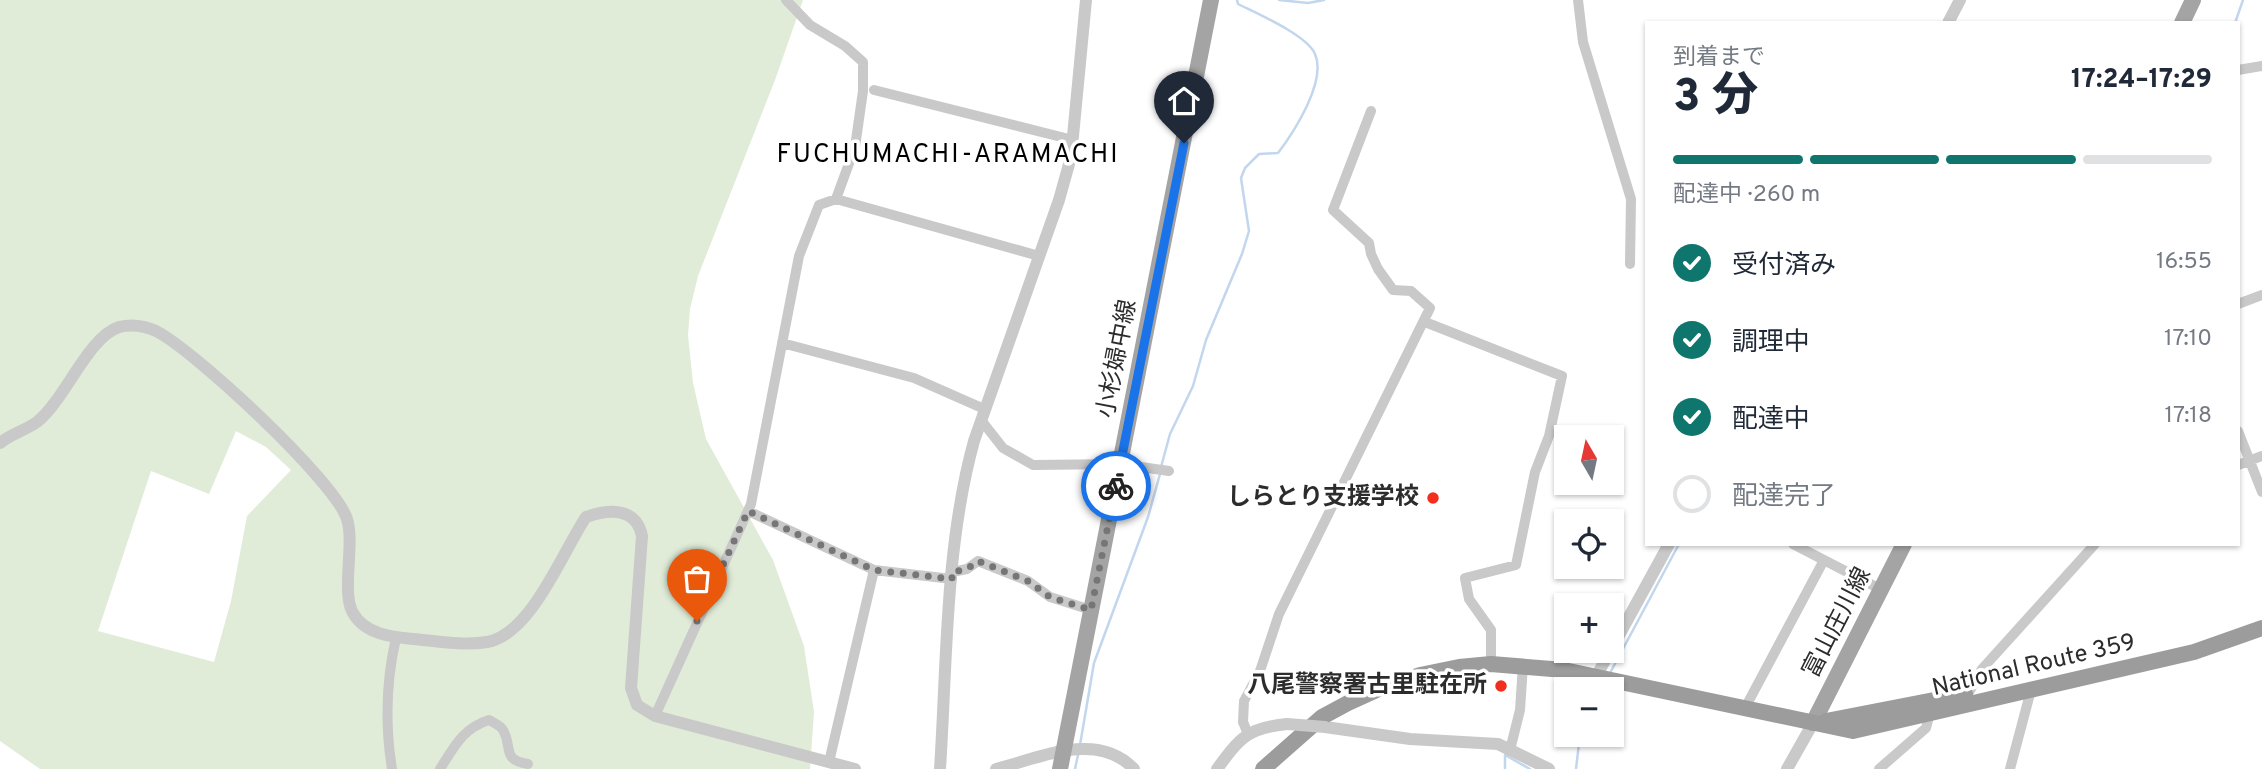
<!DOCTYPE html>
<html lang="ja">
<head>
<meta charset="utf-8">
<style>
	body { margin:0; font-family:Overpass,"Noto Sans JP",sans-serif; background:#f2f2f3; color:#1f2937; height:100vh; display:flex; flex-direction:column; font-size:26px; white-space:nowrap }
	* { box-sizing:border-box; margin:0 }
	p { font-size:23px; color:#747a83 }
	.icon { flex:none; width:38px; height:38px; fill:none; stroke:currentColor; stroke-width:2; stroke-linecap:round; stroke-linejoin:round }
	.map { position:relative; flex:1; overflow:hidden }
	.side { position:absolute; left:1645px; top:21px; width:595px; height:525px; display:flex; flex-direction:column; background:#fff; border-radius:0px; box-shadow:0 2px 5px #0004 }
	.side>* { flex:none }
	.needle { width:46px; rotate:351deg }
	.controls { position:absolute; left:1554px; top:425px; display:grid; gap:14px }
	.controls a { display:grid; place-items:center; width:70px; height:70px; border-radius:0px; background:#fff; box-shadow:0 2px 5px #0004; font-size:35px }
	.pin { position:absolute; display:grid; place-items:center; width:60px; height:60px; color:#fff; margin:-72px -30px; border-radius:50% 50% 50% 0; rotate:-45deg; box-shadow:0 0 7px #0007 }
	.pin .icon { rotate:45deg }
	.courier { position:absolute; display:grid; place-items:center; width:70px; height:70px; margin:-35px; border:5px solid #1a73e8; border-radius:50%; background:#fff; color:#222; box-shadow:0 2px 9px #0007 }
	.summary em { font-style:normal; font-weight:800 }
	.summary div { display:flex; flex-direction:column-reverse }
	.summary { display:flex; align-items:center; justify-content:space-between; height:119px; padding:0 28px }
	h1 { font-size:46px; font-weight:800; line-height:52px }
	.bar { display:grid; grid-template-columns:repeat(4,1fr); gap:10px 7px; align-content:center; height:84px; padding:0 28px }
	.bar i { height:9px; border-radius:5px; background:#e0e1e3 }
	.bar .current { background:#0f766e }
	.bar p { grid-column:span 4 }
	ol { padding:0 28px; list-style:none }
	li { display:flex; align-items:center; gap:21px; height:77px }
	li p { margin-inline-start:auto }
	li .icon { padding:7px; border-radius:50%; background:#0f766e; color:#fff; stroke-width:4 }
	li:last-child { color:#747a83 }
	li i { width:38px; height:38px; border:4px solid #e0e1e3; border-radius:50% }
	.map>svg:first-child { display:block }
	.green { fill:#e0ecd8; fill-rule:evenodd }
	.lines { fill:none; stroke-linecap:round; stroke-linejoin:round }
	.stream { stroke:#c2d6ed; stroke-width:2.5 }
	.minor { stroke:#c9c9c9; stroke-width:10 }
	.tertiary { stroke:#c9c9c9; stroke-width:12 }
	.primary { stroke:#a4a4a4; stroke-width:16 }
	.trunk { stroke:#9c9c9c; stroke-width:16 }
	.tertiary-bridge { stroke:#c9c9c9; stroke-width:12 }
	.done { stroke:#767676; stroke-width:7; stroke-dasharray:0 12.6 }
	.route { stroke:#1a73e8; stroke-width:9 }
	.poi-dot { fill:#f32e1e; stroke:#fff; stroke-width:2.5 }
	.labels { text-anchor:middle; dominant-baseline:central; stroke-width:7; stroke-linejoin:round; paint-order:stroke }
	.street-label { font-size:24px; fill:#2c2c2c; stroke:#fff }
	.poi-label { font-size:24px; font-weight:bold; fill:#2c2c2c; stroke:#fff; text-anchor:end }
	.neighbourhood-label { font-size:26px; letter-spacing:2px; fill:#000; stroke:#fff }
</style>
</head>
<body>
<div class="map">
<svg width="2262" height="769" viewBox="0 0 2262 769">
	<rect width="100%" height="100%" fill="#fff"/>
	<path class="green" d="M0 0H803L775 80 698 276 690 309 688 335 693 383 706 439 773 560 804 646 814 712 810 769H40L0 741ZM236 431 266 447 291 470 247 516 231 601 214 662 98 631 151 471 209 494Z"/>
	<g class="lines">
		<path class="stream" d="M1279 0 1308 3 1324 0
			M2235 23 2243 0
			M1161 467 1170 434 1193 386 1206 340 1242 254 1249 231 1241 178 1245 168 1259 154 1278 153C1294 132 1327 81 1315 54 1307 35 1256 13 1238 4L1237 0
			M1609 675 1679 544
			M1080 745 1094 663 1148 517 1160 474
			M1075 769 1078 755
			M1505 769V755L1530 769
			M1576 769 1580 735"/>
		<path class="minor" d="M786 0 810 25 845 46 863 62V91L855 147 836 199
			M1578 0 1583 42 1631 199 1630 264
			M2238 70 2262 66
			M874 90 1073 140
			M2238 304 2262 295
			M1425 322 1562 376 1549 436 1535 472 1516 565 1465 578 1469 599 1491 630V664
			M782 343 914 378 982 408
			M981 420 1003 448 1033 465 1120 464 1169 471
			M2238 431 2262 492
			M2238 465 2262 456
			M748 511 874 570 829 762
			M1793 544 1880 589
			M874 570 952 579
			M952 572 967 569 978 561 1028 581 1050 597 1091 610
			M1968 694 1982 669 2095 544
			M1745 708 1824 560
			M655 716 751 504 799 256 819 205 836 199 1039 256
			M1248 734 1243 722 1244 701 1260 671 1279 614 1430 308 1411 291 1393 290 1378 269 1371 254 1369 243 1333 210 1371 111
			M1510 750 1520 710 1523 665
			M392 769C385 725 386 681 396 638
			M440 769C454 747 463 728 489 720 494 723 500 725 503 730 513 747 501 760 528 764
			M1879 769 1926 728 1930 713
			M2010 769 2031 690"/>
		<path class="tertiary" d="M1948 23 1960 0
			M0 443C11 434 26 430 37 422 65 400 88 337 119 327 131 324 145 326 156 331 194 350 335 481 347 519 355 544 341 593 353 613 365 634 391 637 413 639 437 641 463 646 487 642 531 635 563 551 586 517 609 509 636 507 642 536L631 688 637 705 655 716 855 769
			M1612 648 1669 544
			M1596 677 1610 651
			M1325 727 1410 739 1498 744 1549 769
			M940 769C947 661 945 546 974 441L1059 200 1071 157 1086 0
			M996 769C1040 758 1097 730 1134 769
			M1217 769C1240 738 1247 728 1287 724
			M1787 769 1813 723"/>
		<path class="primary" d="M2182 23 2193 0
			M1813 723 1904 544
			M1060 769 1211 0"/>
		<path class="trunk" d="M1826 721 1965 694
			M1263 769 1322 717 1348 703 1381 688 1420 675 1459 667 1491 664 1564 670 1853 731 2194 652 2262 628"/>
		<path class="tertiary-bridge" d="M1287 724 1325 727"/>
	</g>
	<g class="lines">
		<path class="done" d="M697 621 748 511 874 570 952 579V572L967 569 978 561 1028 581 1050 597 1091 610 1116 486"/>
		<path class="route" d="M1116 486 1184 143"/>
	</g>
	<g class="poi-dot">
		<circle cx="1433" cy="498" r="7"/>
		<circle cx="1501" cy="686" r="7"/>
	</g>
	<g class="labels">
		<g class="street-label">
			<text transform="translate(1118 359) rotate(-79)">小杉婦中線</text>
			<text transform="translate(1838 623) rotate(-63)">富山庄川線</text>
			<text transform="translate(2034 666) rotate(-13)">National Route 359</text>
		</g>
		<g class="poi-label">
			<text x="1419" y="498">しらとり支援学校</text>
			<text x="1487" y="686">八尾警察署古里駐在所</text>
		</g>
		<g class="neighbourhood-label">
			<text x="948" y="155">FUCHUMACHI-ARAMACHI</text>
		</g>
	</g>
</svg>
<div class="controls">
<a><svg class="needle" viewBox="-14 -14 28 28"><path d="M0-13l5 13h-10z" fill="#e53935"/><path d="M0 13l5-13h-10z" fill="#747a83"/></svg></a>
<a><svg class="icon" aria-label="locate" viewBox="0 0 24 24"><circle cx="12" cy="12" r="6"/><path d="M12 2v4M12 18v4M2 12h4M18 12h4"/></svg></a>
<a>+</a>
<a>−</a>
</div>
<div class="pin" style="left:697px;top:621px;background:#ea580c"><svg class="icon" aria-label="bag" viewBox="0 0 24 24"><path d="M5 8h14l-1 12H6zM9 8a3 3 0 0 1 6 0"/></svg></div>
<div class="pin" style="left:1184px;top:143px;background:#1f2937"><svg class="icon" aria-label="home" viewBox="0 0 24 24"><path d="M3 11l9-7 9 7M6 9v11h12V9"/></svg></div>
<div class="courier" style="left:1116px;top:486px"><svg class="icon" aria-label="bike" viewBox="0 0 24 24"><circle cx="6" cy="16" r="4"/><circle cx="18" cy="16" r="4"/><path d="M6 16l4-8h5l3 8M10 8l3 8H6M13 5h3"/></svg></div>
<section class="side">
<div class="summary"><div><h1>3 分</h1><p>到着まで</p></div><em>17:24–17:29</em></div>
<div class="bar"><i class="current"></i><i class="current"></i><i class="current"></i><i></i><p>配達中 · 260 m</p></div>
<ol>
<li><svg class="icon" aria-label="check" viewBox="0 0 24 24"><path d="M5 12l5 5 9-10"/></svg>受付済み<p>16:55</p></li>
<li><svg class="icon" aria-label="check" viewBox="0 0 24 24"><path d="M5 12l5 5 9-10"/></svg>調理中<p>17:10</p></li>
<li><svg class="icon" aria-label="check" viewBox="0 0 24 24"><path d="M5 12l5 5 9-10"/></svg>配達中<p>17:18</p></li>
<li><i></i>配達完了</li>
</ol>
</section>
</div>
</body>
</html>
